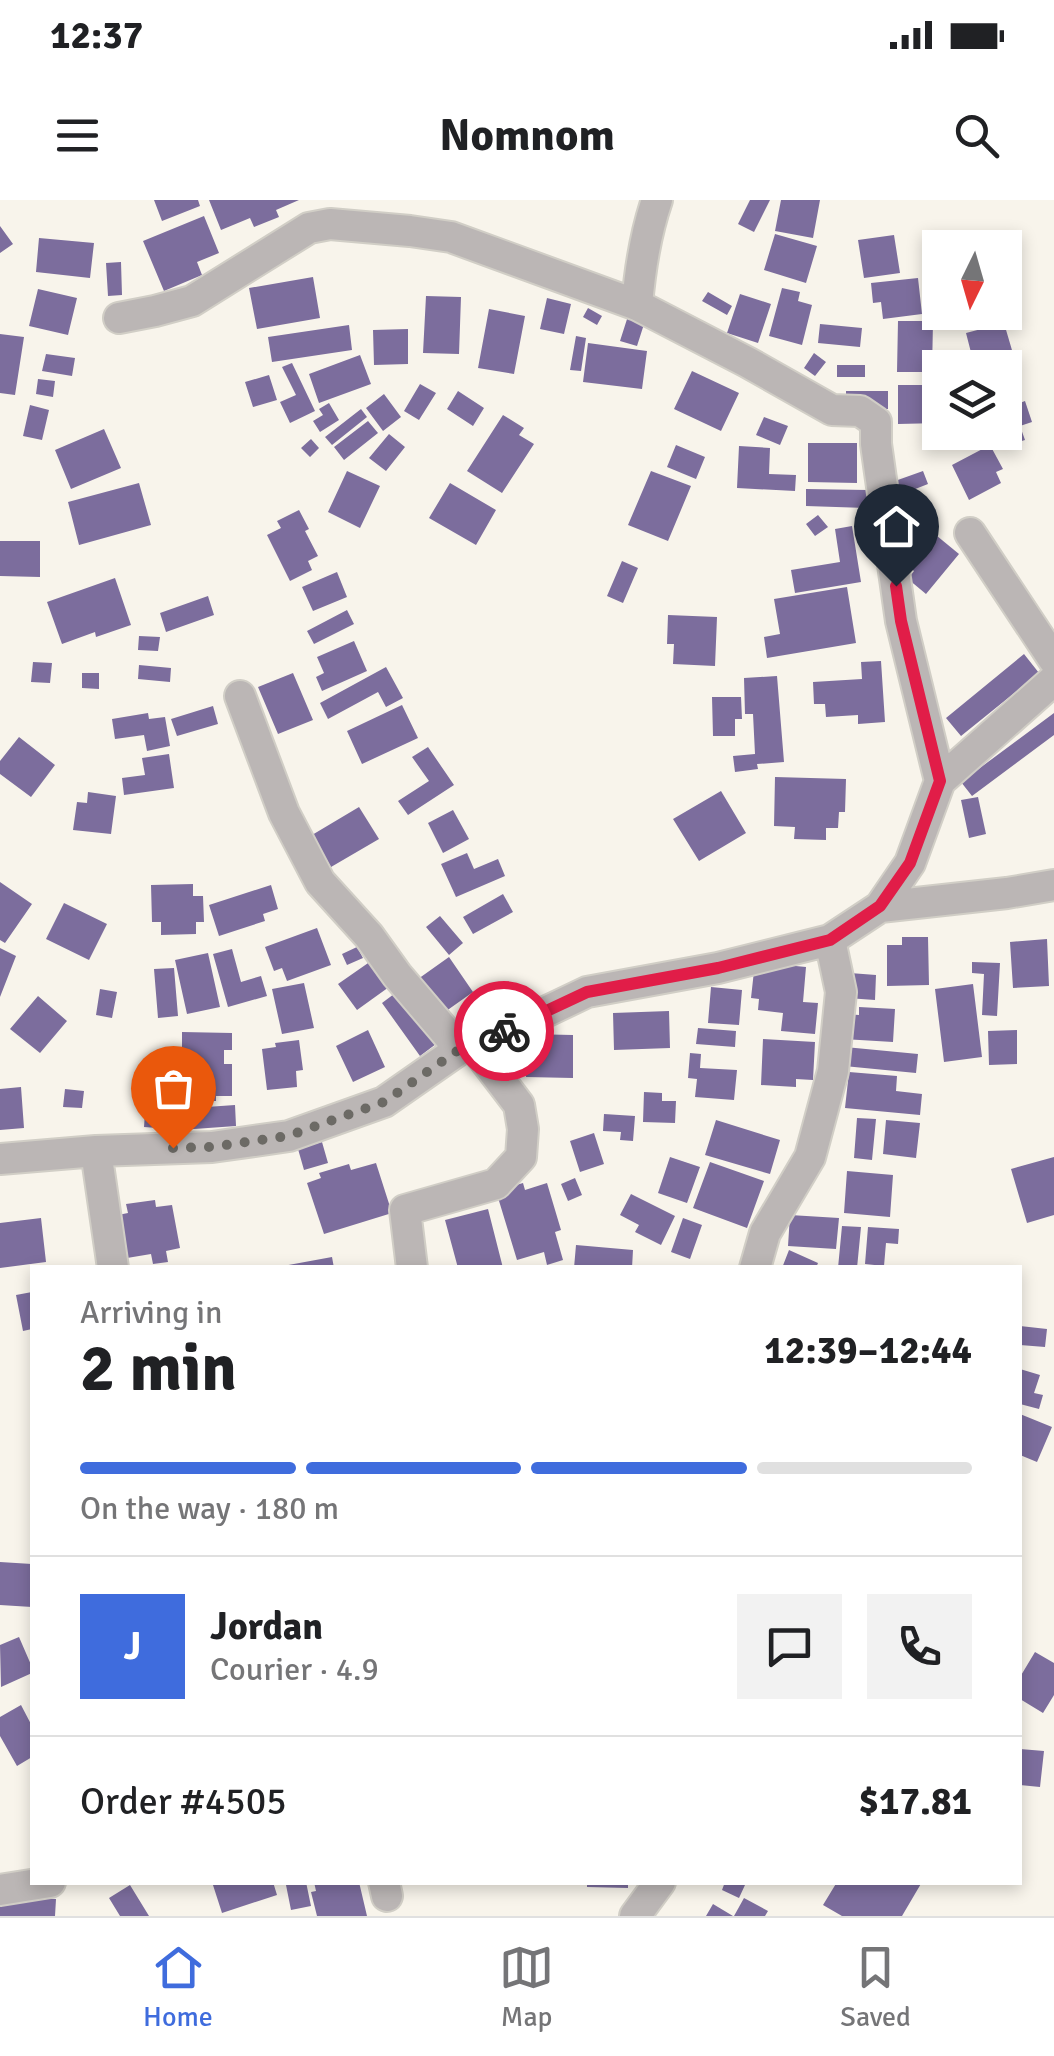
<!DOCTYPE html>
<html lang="en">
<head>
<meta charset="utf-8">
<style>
	body { margin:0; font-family:Signika,sans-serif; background:#f2f2f2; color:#202124; height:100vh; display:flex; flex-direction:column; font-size:38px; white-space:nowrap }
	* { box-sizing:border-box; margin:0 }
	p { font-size:32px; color:#757577 }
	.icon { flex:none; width:55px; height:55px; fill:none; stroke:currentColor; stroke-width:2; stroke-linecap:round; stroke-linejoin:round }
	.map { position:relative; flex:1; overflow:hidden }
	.details { position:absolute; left:30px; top:1065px; width:992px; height:620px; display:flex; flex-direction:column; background:#fff; border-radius:0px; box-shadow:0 5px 15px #0003 }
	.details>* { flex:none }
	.needle { width:65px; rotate:185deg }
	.tools { position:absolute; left:922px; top:30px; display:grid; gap:20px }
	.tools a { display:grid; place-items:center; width:100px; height:100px; border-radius:0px; background:#fff; box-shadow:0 5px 15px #0003; font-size:50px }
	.pin { position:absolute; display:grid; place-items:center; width:85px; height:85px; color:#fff; margin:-102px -42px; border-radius:50% 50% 50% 0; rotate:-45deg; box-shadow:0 0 10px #0007 }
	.pin .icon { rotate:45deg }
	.courier { position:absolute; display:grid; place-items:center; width:100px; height:100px; margin:-50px; border:8px solid #e11d48; border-radius:50%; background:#fff; color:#222; box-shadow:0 2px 12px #0007 }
	.summary em { font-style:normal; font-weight:700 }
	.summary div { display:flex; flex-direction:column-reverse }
	.summary { display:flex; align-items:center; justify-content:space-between; height:170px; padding:0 50px }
	h1 { font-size:65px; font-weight:700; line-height:75px }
	.bar { display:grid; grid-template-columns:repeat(4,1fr); gap:15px 10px; align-content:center; height:120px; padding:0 50px }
	.bar i { height:12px; border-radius:8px; background:#e0e0e0 }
	.bar .active { background:#3f6cdd }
	.bar p { grid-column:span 4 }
	.line { display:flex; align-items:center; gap:25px; padding:0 50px; border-top:2px solid #e0e0e0 }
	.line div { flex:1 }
	.round { display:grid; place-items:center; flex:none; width:105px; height:105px; border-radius:0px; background:#f2f2f2 }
	.status { display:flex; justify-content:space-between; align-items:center; height:70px; padding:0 50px; background:#fff; direction:ltr }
	.status svg { height:28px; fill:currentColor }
	header { display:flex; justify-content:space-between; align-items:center; height:130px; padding:0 50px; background:#fff; font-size:45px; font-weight:700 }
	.tab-bar { display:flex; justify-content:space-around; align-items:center; height:140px; border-top:2px solid #e0e0e0; background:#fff; font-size:28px; color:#757577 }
	.tab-bar a { display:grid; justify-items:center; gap:5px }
	.tab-bar .active { color:#3f6cdd }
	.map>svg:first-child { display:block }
	.building { fill:#7c6d9d }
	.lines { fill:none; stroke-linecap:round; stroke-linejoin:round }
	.street-casing { stroke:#d1cec6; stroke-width:34 }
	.street { stroke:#bbb6b5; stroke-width:30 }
	.done { stroke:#6c6a65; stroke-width:10; stroke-dasharray:0 18 }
	.route { stroke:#e11d48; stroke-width:12 }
</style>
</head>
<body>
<div class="status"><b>12:37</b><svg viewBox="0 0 49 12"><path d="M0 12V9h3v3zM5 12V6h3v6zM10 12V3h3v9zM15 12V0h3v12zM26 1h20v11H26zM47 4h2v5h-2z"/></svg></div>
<header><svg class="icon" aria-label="menu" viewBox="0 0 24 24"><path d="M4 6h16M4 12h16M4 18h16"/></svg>Nomnom<svg class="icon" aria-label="search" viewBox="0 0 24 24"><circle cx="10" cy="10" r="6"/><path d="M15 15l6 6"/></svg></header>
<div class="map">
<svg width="1054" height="1716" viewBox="0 0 1054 1716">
	<rect width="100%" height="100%" fill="#f8f4eb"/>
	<path class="building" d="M154 0H198L200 6 162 21Z
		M209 0H299L276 10 279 17 254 27 250 18 221 30Z
		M750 0H770L754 32 738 24Z
		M781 0H820L813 38 775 31Z
		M204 16 219 53 197 62 202 75 164 91 143 41Z
		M0 26 13 44 0 53Z
		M775 34 817 46 806 83 764 70Z
		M894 35 900 73 864 78 858 40Z
		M39 38 94 43 90 78 36 72Z
		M121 62 122 95 108 96 106 63Z
		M313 77 320 118 257 129 249 88Z
		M918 78 922 114 883 119 881 102 873 103 871 83Z
		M782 88 800 92 798 101 812 105 802 145 769 136Z
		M38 89 77 98 68 135 29 126Z
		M708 92 732 106 727 115 702 101Z
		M740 94 771 104 758 143 727 133Z
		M426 96 461 97 459 154 423 153Z
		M547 98 571 104 564 134 540 129Z
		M588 108 602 116 597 125 583 117Z
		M489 109 525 116 514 174 478 168Z
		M628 116 645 121 637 146 620 141Z
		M898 121H933L932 172H897Z
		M1004 123 1014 157 975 168 966 133Z
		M820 124 862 128 860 147 818 143Z
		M349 125 352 150 272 162 268 137Z
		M408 129V164L374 165 373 130Z
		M0 134 24 137 15 195 0 193Z
		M576 136 586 138 581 171 570 170Z
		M588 143 647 151 642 189 583 182Z
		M814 153 826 162 815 176 804 168Z
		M46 154 75 158 72 176 42 171Z
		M360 155 371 184 319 203 309 174Z
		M292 163 315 211 290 223 280 202 296 195 282 167Z
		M837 165H865V177H837Z
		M692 171 739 193 721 231 674 209Z
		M269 175 277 200 253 207 245 182Z
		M38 179 55 181 53 197 36 194Z
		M420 184 436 193 419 220 404 211Z
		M1010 184 1017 204 1025 201 1032 222 1020 226 1025 240 1005 246 1002 237 993 240 990 232H1005V186Z
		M898 185H940V223L898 224Z
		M458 191 484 208 473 226 447 209Z
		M846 191H888V209H846Z
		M384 194 401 217 383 231 366 208Z
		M329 203 339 220 320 232 313 221 323 215 319 209Z
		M30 205 49 210 42 240 23 236Z
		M361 209 367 217 332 245 325 237Z
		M503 215 524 228 519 235 534 244 502 293 467 271Z
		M764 217 788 226 780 245 756 235Z
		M368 221 378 233 344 260 334 247Z
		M104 229 121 268 71 289 55 250Z
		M389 234 405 247 386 271 369 258Z
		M311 239 319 248 310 257 301 248Z
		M808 243H857V283L808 282Z
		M676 245 705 257 696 279 667 267Z
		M990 245 1003 269 996 272 1001 283 969 300 952 265Z
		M739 246 770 248 769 274 796 275 795 291 737 288Z
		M347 271 380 286 360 328 328 312Z
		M651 271 691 286 668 341 628 325Z
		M923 271 928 284 900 295 895 281Z
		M139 283 151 325 79 345 68 302Z
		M450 283 496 310 476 345 429 318Z
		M806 289 867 290 866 308 806 306Z
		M928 302 935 313 923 321 917 309Z
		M901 309 915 321 904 334 890 323Z
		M299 310 309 329 305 331 318 356 308 361 312 370 290 381 267 335 281 328 277 321Z
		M818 315 828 327 815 336 806 324Z
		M920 322 959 354 926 394 908 379 914 371 893 354Z
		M852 326 861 382 795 393 791 370 840 362 835 329Z
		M0 341H40V377L0 376Z
		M622 361 638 368 623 403 607 396Z
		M337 372 347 397 313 411 302 387Z
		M115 378 131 425 96 437 95 432 62 444 47 402Z
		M847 387 856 443 767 458 764 437 780 434 774 399Z
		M208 396 214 415 166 432 160 413Z
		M347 410 354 424 314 444 307 431Z
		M668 415 717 417 715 466 673 464 674 444H667Z
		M139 436 160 437 158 451 138 450Z
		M354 441 367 471 322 491 316 477 324 473 317 457Z
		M1024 454 1039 473 961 536 946 518Z
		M881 461 885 522 858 524V515L826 517 825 504H814L813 482 862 479 861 462Z
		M33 462 52 463 50 483 31 482Z
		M139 465 171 468 170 482 138 479Z
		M386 467 403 498 386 507 378 492 328 519 320 503Z
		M82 473H99V489L82 488Z
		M293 473 313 520 278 534 258 487Z
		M777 476 784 562 757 564 758 569 735 572 733 556 755 554 753 514H745L744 478Z
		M712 497H741L742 519H735V536H713Z
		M402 505 418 538 362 564 347 531Z
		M213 506 218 524 177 536 171 519Z
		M148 513 149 519 165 517 170 546 147 551 144 535 115 539 112 519Z
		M1054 513V535L972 596 961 582Z
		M19 537 55 565 31 597 0 574V561Z
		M428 547 454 585 408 615 398 601 429 581 412 557Z
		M169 554 174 588 124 595 122 578 145 575 142 558Z
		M775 577 846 579 845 612H839L838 628H826V640L794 639 795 627 774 626Z
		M721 591 746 633 699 661 673 619Z
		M88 592 116 596 111 634 73 630 77 602 87 603Z
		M978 597 986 634 969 638 961 600Z
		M359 607 379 639 331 667 312 635Z
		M453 610 469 639 443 653 428 623Z
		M467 653 474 669 498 659 505 676 456 697 441 664Z
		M0 682 32 704 5 743 0 740Z
		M193 684V696H203L204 722H196V734L161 735V722H152L151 685Z
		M271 685 278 709 263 714 265 721 219 736 209 705Z
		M503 694 513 712 473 734 463 717Z
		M64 703 107 724 89 760 46 739Z
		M440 716 463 743 449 755 426 727Z
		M317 728 331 765 287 781 282 768 274 771 265 747Z
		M902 737H928L929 785 887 786V745H902Z
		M1047 739 1049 786 1013 788 1010 742Z
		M357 747 363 758 347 765 342 754Z
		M0 748 16 756 0 797Z
		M232 749 241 782 261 776 267 796 228 807 213 754Z
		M208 753 220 807 187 814 175 760Z
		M449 757 473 792 442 814 418 779Z
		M371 761 389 787 357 810 338 784Z
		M755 762 806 767 803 802 818 803 815 834 781 831 783 813 758 810 759 799 751 798Z
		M972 762 1000 763 997 816 982 815 984 774 972 773Z
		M174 768 178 816 158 818 154 769Z
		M850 773 876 775 875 800 847 798Z
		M304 783 314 828 282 834 272 789Z
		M973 784 982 857 944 862 935 789Z
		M711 787 742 790 739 825 708 823Z
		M100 789 117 792 112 818 96 815Z
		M398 791 436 844 420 856 382 803Z
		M38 796 67 821 40 853 10 829Z
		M859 807 895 809 893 842 843 839 845 814 859 815Z
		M669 811 670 848 614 850 613 813Z
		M698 828 736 831 735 847 696 844Z
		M368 830 385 867 353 882 336 846Z
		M1017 830V864L989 865 988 831Z
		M182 832 232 833V850H224V864H232V896H216V901H190V893H183V871H190V856H182Z
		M526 834 573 835V878L526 877Z
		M763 839 815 842 813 880 796 879V887L761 885Z
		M299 840 303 870 296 871 297 887 267 890 262 849 276 847 275 843Z
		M845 847 918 854 916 873 844 866Z
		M690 853 701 854 700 868 737 870 734 900 695 897 697 879 688 878Z
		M849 872 897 876 896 891 922 894 920 915 845 908Z
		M21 887 24 928 0 930V889Z
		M65 889 84 891 82 908 63 907Z
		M644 892 662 893V901H676L675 923 643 922Z
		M146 898 163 899 162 907 173 908 171 929 144 927Z
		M235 905 236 926 180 930 178 909Z
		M604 914 635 916 633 941 620 940 621 932 603 931Z
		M857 918 876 919 872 960 854 958Z
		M716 920 780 940 770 974 705 955Z
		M886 920 920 923 916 958 883 954Z
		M594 933 604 964 580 972 570 941Z
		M322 942 328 963 304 970 298 949Z
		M670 957 700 967 687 1003 658 993Z
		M1054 957V1015L1027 1023 1011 969Z
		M710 962 764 981 747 1028 693 1008Z
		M376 963 392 1013 324 1034 307 983 321 978 319 973 349 964 351 970Z
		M847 971 893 975 890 1017 844 1013Z
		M575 978 582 995 568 1001 561 984Z
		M523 983 525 990 547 983 561 1030 555 1032 563 1060 547 1065 544 1052 517 1060 496 991Z
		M631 994 675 1016 661 1045 635 1032 639 1025 620 1015Z
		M155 1000 156 1007 172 1005 180 1048 166 1051 168 1062 153 1064 151 1054 121 1059 113 1016 128 1013 126 1004Z
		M488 1009 503 1068H458L445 1020Z
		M790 1015 839 1018 836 1049 788 1046Z
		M41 1018 46 1062 0 1068V1023Z
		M683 1018 702 1025 690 1059 671 1052Z
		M842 1026 861 1027 857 1068H838Z
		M868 1027 899 1029 898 1044 886 1043 884 1066 865 1064Z
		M576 1045 633 1050 632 1068H574Z
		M789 1050 818 1063 816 1068H782Z
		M332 1057 334 1068H284L283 1066Z
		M32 1092V1129L23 1131 16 1095Z
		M1020 1126 1047 1129 1045 1147 1020 1145Z
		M1020 1169 1040 1175 1034 1193 1043 1195 1039 1209 1020 1204Z
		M1020 1214 1052 1227 1037 1262 1020 1255Z
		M0 1362 32 1364V1407L0 1405Z
		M19 1437 32 1467V1473L1 1487 0 1445Z
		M1035 1452 1054 1463V1495L1043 1513 1020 1499V1477Z
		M21 1505 32 1526V1557L17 1566 0 1536V1517Z
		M1020 1549 1044 1551 1040 1587 1020 1585Z
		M212 1682H273L277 1695 222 1713Z
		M306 1682 311 1706 291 1710 286 1685Z
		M314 1682H359L367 1716H317L311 1692 316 1691Z
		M587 1682H628V1688L587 1687Z
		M725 1682H740L745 1685 739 1698 722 1690Z
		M837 1682H922L902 1716H842L823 1705Z
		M130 1685 149 1716H120L109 1698Z
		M0 1696 56 1699 55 1716H0Z
		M744 1698 768 1711 765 1716H734Z
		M713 1704 733 1716H706Z"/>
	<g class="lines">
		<defs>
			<path id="street" d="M637 105C640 69 645 35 657 0
				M119 118 155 111 192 101 309 28 330 24 410 31 451 37 637 105 747 162 832 210 860 211 876 222V244L901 421 940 581
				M970 333 1054 460
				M240 496 284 613 320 682 369 736 397 775 460 849
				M880 707 1007 693 1054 685
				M96 951 113 1068
				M0 959 96 951 212 947 289 936 384 902 460 849 474 846 587 792 718 768 830 740 880 707 910 663 940 581 1054 480
				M412 1068 405 1010 496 984 521 957 523 929 519 905 474 846
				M755 1068 765 1033 810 957 833 871 841 792 830 740
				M384 1682 387 1696
				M0 1690 50 1682
				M635 1716 660 1682"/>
		</defs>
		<use href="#street" class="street-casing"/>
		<use href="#street" class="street"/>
	</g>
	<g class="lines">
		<path class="done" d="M173 948 212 947 288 936 384 902 460 849 474 846 504 831"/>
		<path class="route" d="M504 831 587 792 718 768 830 740 880 706 910 663 940 581 901 421 896 386"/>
	</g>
</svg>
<div class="tools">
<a><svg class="needle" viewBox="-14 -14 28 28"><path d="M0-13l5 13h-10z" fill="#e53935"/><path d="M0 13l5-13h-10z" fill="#757577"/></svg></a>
<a><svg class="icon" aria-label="layers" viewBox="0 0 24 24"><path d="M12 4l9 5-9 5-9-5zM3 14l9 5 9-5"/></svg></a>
</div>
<div class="pin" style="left:173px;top:948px;background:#ea580c"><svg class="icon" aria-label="bag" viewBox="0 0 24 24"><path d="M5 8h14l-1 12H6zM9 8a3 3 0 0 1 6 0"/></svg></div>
<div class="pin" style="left:896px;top:386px;background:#1f2937"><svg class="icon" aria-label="home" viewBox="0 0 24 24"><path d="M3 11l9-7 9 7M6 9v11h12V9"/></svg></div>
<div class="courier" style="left:504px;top:831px"><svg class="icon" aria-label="bike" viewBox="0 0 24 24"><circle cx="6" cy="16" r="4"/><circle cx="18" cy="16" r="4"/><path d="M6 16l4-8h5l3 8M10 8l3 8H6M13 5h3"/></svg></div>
<section class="details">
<div class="summary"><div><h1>2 min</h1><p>Arriving in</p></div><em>12:39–12:44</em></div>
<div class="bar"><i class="active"></i><i class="active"></i><i class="active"></i><i></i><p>On the way · 180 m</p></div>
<div class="line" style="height:180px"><b class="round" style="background:#3f6cdd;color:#fff">J</b><div><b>Jordan</b><p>Courier · 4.9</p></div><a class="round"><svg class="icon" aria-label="chat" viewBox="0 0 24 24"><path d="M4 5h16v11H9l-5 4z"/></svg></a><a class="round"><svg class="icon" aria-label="phone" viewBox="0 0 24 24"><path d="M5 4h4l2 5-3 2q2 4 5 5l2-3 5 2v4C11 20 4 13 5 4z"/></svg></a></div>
<div class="line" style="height:130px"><div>Order #4505</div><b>$17.81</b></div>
</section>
</div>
<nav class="tab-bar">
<a class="active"><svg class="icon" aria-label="home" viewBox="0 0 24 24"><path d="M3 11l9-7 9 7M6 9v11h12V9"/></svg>Home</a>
<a><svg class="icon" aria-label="map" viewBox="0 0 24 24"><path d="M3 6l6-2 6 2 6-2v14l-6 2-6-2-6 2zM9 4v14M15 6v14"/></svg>Map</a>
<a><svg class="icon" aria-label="saved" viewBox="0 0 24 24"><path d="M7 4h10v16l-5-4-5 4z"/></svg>Saved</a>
</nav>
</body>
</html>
